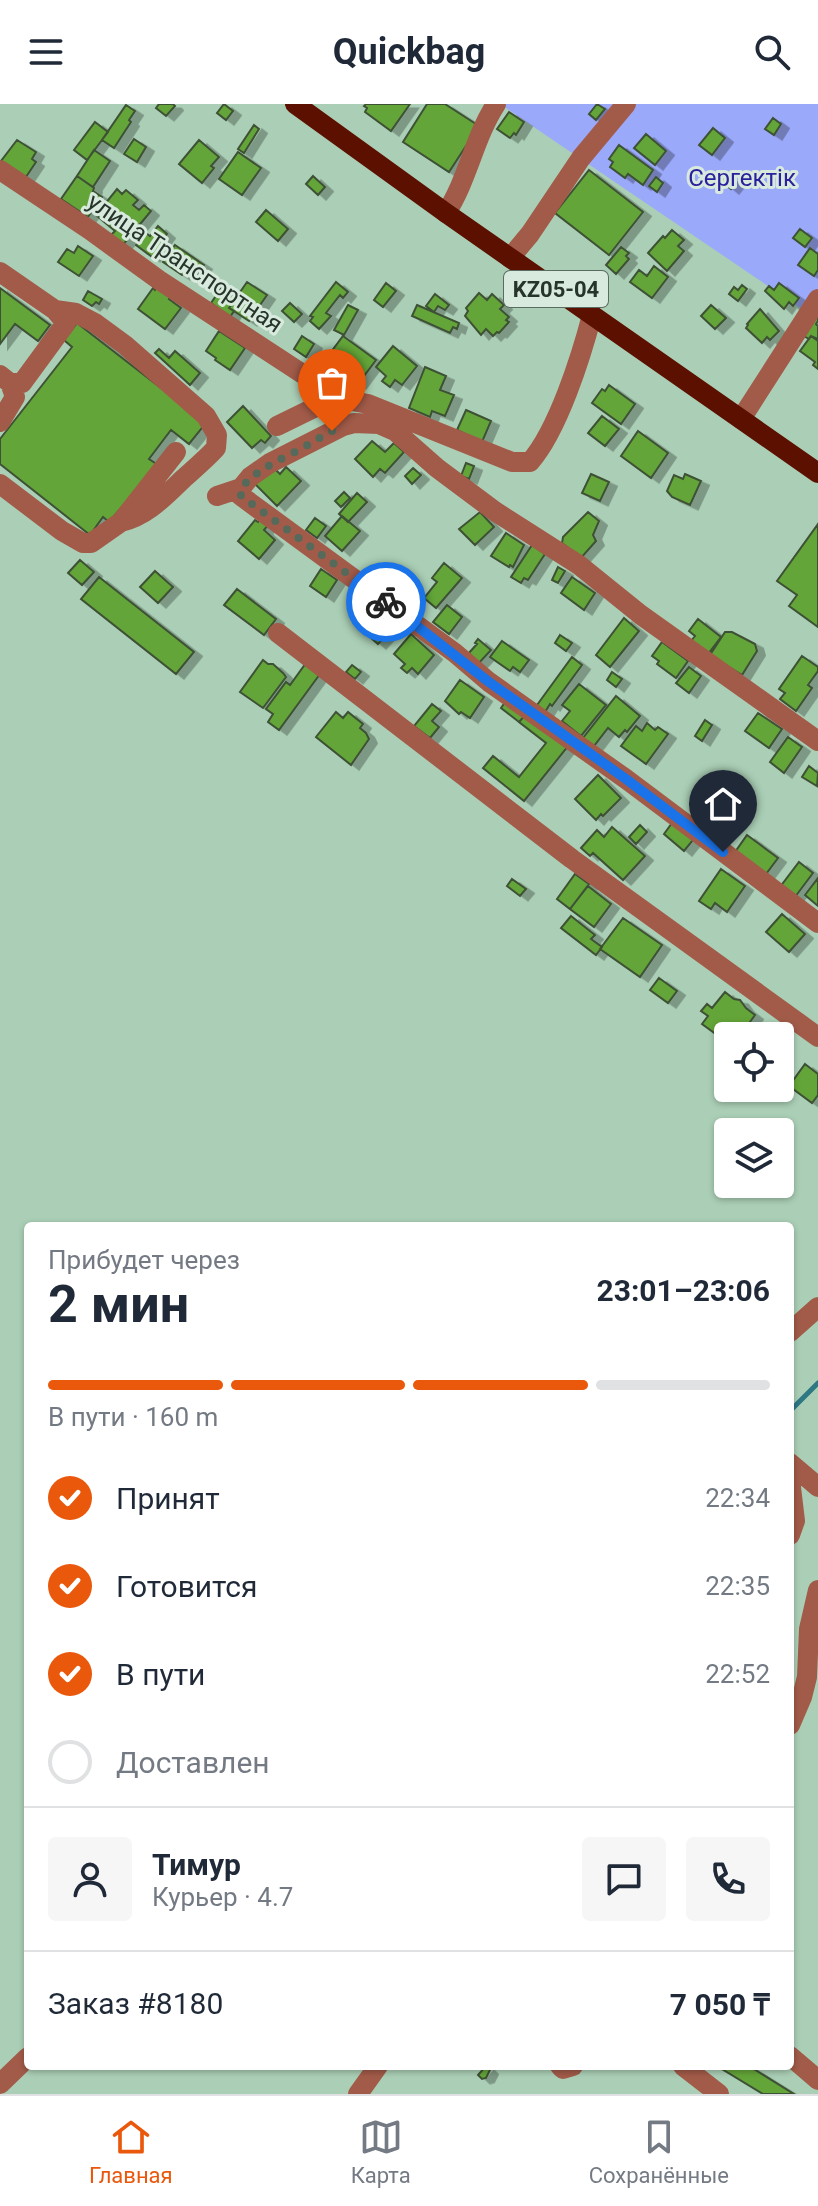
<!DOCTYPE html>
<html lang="ru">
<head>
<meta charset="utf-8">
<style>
	body { margin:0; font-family:Roboto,sans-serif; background:#f6f6f7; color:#1f2937; height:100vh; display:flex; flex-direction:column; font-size:30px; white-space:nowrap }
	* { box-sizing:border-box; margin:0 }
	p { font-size:26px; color:#747a83 }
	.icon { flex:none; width:44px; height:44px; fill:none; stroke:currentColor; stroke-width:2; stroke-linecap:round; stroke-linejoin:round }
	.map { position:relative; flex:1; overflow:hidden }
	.sheet { position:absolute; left:24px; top:1118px; width:770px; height:848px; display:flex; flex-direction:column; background:#fff; border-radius:8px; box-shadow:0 2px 6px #0004 }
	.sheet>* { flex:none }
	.controls { position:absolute; left:714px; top:918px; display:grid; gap:16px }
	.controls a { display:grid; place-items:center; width:80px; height:80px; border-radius:8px; background:#fff; box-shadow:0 2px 6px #0004; font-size:40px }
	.pin { position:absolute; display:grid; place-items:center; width:68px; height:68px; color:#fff; margin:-82px -34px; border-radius:50% 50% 50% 0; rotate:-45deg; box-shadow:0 0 8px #0007 }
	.pin .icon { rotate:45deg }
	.courier { position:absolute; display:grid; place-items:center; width:80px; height:80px; margin:-40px; border:6px solid #1a73e8; border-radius:50%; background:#fff; color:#222; box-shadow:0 2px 10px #0007 }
	.headline em { font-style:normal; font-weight:700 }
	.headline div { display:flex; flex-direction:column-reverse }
	.headline { display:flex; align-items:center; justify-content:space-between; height:136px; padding:0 24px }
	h1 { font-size:52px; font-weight:700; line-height:60px }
	.bar { display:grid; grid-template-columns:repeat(4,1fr); gap:12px 8px; align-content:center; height:96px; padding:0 24px }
	.bar i { height:10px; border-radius:6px; background:#e0e1e3 }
	.bar .current { background:#ea580c }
	.bar p { grid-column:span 4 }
	.line { display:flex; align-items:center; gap:20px; padding:0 24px; border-top:2px solid #e0e1e3 }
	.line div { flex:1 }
	.round { display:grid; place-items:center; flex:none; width:84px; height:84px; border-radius:8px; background:#f6f6f7 }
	ol { padding:0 24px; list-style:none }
	li { display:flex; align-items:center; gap:24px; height:88px }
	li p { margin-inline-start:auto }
	li .icon { padding:8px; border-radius:50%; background:#ea580c; color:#fff; stroke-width:4 }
	li:last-child { color:#747a83 }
	li i { width:44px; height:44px; border:4px solid #e0e1e3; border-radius:50% }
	header { display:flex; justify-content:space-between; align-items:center; height:104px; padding:0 24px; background:#fff; font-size:36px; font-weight:700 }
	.dock { display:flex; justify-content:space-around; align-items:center; height:112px; border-top:2px solid #e0e1e3; background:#fff; font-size:22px; color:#747a83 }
	.dock a { display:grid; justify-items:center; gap:4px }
	.dock .current { color:#ea580c }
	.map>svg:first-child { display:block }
	.green { fill:#9aa9fa }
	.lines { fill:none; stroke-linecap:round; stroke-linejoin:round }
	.stream { stroke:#2e7884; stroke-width:5 }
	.building { fill:#64a538; stroke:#3e5135; stroke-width:2; filter:url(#shadow) }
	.minor { stroke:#a25b49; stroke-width:20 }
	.major { stroke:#5b1000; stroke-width:20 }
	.done { stroke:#556a5b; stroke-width:8; stroke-dasharray:0 14.4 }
	.route { stroke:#1a73e8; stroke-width:10 }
	.labels { text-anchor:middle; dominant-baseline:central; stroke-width:6; stroke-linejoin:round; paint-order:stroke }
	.shield { fill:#d8eadd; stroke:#5b6b60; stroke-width:2 }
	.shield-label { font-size:22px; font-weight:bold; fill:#26342a }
	.park-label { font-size:24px; fill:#2b219d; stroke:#d8eadd }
	.street-label { font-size:24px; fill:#26342a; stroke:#d8eadd }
</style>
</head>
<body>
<header><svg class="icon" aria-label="menu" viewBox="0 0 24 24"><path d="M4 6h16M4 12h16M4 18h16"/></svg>Quickbag<svg class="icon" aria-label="search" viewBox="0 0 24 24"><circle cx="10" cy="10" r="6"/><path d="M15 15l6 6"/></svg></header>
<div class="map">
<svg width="818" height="1990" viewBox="0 0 818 1990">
	<defs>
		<filter id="shadow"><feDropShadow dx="8" dy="4.5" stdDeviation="0" flood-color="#0004"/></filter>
	</defs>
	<rect width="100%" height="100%" fill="#abcfb6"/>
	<path class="green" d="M500 0H818V216Z"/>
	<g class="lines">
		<path class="stream" d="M790 1307 818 1279"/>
	</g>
	<path class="building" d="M159 0H173L175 2 166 12 156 4Z
		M224 0 233 7 226 16 217 9Z
		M366 0H410L391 27 365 8 367 4 364 2Z
		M427 0H445L479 22 449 68 403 38Z
		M597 0 605 5 596 16 589 10Z
		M126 1 135 7 129 16 131 18 114 44 102 36Z
		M509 8 524 18 516 31 514 29 510 34 497 25Z
		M773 14 781 20 774 31 765 25Z
		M95 18 108 28 87 56 74 46Z
		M254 21 259 25 244 49 238 45Z
		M713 24 725 34 712 51 699 41Z
		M646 30 666 47 655 61 634 44Z
		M134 35 146 43 137 58 124 50Z
		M17 36 36 48 32 55 36 58 26 73 1 57Z
		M199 36 219 53 211 62 214 64 202 79 179 60Z
		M619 41 653 66 643 81 628 70 625 74 610 63 613 58 609 55Z
		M94 46 110 57 93 83 77 72Z
		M238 48 261 64 242 91 219 75Z
		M589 66 643 108 609 151 555 109Z
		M723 69 736 79 731 85 719 75Z
		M77 72 94 84 93 87 102 93 88 113 61 95Z
		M313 72 325 83 318 91 306 80Z
		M656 73 663 79 657 88 649 82Z
		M117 85 122 90 126 86 138 96 133 101 139 106 144 101 151 107 122 142 110 132 115 127 96 111Z
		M266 106 288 125 278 137 256 118Z
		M158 122 167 130 161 138 163 140 152 153 136 141 146 129 150 132Z
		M800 125 812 134 805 143 793 134Z
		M672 126 684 136 678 142 684 147 667 167 648 149 663 132 665 134Z
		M175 141 204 161 197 170 188 164 182 171 163 158Z
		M78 142 93 152 79 172 58 158 67 145 74 149Z
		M621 143 629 149 626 152 629 155 616 170 606 161Z
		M810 144 818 150V166L814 172 798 161Z
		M654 162 668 173 652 194 630 178 639 166 647 172Z
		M247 178 267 191 249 217 229 204Z
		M336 178 348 188 343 194 340 191 326 209 331 212 319 225 310 217 313 213 310 212Z
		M386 179 396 187 383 203 374 196Z
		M779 179 799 194 793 202 789 198 784 205 765 187 769 182 774 186Z
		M742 181 747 185 738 197 729 190 734 183 738 186Z
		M158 182 171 192 169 195 181 204 165 225 138 205 153 184 155 186Z
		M222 183 236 194 229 204 234 207 230 213 211 199Z
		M0 184 50 221 38 237 15 220 0 240Z
		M88 187 102 195 99 200 96 198 92 202 83 196Z
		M479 189 487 196 492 190 504 201 500 205 509 213 506 216 509 218 499 229 497 228 493 232 486 225 481 231 465 212 468 207 466 204Z
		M435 190 449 201 445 206 438 202 434 208 426 202Z
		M290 199 302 210 294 218 282 207Z
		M348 201 358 206 344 231 334 226Z
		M417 201 459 219 457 225 453 223 450 229 412 212Z
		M711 201 726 214 715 225 701 212Z
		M760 205 779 227 770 236 767 233 762 239 746 224 748 221 747 220Z
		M818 209V217L816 220 818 222V235L811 232 809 235 802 231Z
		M77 219 206 319 189 340 171 326 149 355 158 361 109 418 103 413 90 431 0 360V335L72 243 64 236Z
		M219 227 245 244 230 266 215 256 216 254 206 247Z
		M302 232 314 240 306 253 294 245Z
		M343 232 376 256 358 280 325 256Z
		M811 232 818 237V265L813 261 815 258 800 247Z
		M393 242 417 262 402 281 395 276 390 283 382 277 386 272 376 263Z
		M159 245 169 254 175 247 200 269 190 281 155 249Z
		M425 263 446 272 440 286 454 291 445 312 432 307 430 313 409 304Z
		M609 281 635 300 621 320 592 299 602 285 605 287Z
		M243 302 271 332 265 339 261 336 252 344 227 318Z
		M466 306 491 317 482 338 457 326Z
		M602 312 619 325 605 342 588 329Z
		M638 327 668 349 651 374 621 352Z
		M372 337 385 348 394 339 404 348 385 369 380 365 373 373 355 355Z
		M466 359 474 362 469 375 461 372Z
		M286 363 301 377 277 402 254 379 275 365 280 370Z
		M413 364 421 371 412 380 405 372Z
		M591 370 609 378 600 397 582 389Z
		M685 370 701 377 690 401 672 393 667 387 674 371 683 375Z
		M344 388 350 394 341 403 335 397Z
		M357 389 367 398 348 418 339 410Z
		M480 408 494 423 475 441 459 425Z
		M588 408 599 417 593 431 596 437 581 454 562 439 563 433Z
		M342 412 360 427 342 447 325 432Z
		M261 414 269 420 264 426 275 436 259 455 238 437 255 416 258 418Z
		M315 414 326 422 317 434 306 426Z
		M818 420V523L789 502 797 491 777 477Z
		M506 429 524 441 513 463 510 461 509 463 491 452Z
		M532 441 545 450 528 476 524 474 521 479 511 473Z
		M80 456 94 468 82 481 68 469Z
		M444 459 462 474 436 504 424 494 437 478 432 474Z
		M558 463 565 467 558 479 552 476Z
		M321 465 337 476 326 493 310 482Z
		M155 467 173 483 158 499 140 483Z
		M99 473 194 548 176 570 81 495Z
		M572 473 595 489 584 506 561 489Z
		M237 485 276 515 264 531 224 501Z
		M376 496 382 502 373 511 376 513 380 508 387 515 385 518 392 525 378 540 354 519Z
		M447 501 462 513 449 530 433 518Z
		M624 514 639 527 610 563 596 551Z
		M698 515 721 533 708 550 691 537 695 532 689 527Z
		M725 528H732L755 540 757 547 742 571 710 551Z
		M411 530 434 551 418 570 412 564 407 569 401 564 405 560 394 550Z
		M560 531 572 539 566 547 555 539Z
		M478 535 491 546 479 559 468 550 477 540 475 539Z
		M502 537 529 556 520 568 513 563 510 567 490 553Z
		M662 538 688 557 676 574 657 560 659 557 652 552Z
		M802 552 818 563V567L808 581 812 584 796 607 780 595 785 589 779 585Z
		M572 553 582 561 552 602 550 600 545 608 537 601Z
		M263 556 268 560H273L283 569 286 573 263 604 240 588Z
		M306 559 320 570 279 626 268 618 273 610 266 605 286 578 290 581Z
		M352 561 361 568 355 575 346 568Z
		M689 563 701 572 689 589 676 579Z
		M612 568 622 575 616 583 607 576Z
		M460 576 484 593 470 614 461 608 459 610 445 597Z
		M579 580 606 601 581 632 562 617 570 607 562 601Z
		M616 592 640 612 627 628 625 626 619 633 608 624 594 642 583 634Z
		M508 594 528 608 519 618 501 604Z
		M432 600 441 607 432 617 439 623 430 634 414 622Z
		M336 608 343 614 348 608 363 620 360 624 366 629 369 635 351 661 316 633Z
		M528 608 569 641 524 697 483 664 493 652 519 673 546 639 519 618Z
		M758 609 782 625 769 644 745 627Z
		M705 616 712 621 702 637 695 632Z
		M647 619 655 626 658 623 668 630 646 660 621 642 636 622 642 627Z
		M788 633 802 643 784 669 770 658Z
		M809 662 818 669 817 682 802 673Z
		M598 671 621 694 603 712 601 710 596 716 575 695Z
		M712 678 726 688 713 706 705 701 703 702 699 697Z
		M672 719 693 736 684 747 664 730Z
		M640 721 647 728 636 740 629 733Z
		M612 723 645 752 623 776 593 749 590 752 581 744 597 726 604 733Z
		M747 731 778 754 766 770 735 748Z
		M799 758 813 769 795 793 780 783Z
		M721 765 745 782 727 808 715 799 711 805 699 797Z
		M575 770 589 780 570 805 557 795Z
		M818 774V802L805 791Z
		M512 775 526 785 520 792 507 782Z
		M588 782 611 800 594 823 570 805Z
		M782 810 805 830 789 848 766 828Z
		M571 812 595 831 591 835 602 843 596 851 561 824Z
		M623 814 662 841 640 873 600 845Z
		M659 874 677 887 668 899 650 886Z
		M725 888 734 895 740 896 746 904 755 911 740 932H728V939L702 920 708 912 701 907 707 900 712 904Z
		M805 960 818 970V991L812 999 789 982Z
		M486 1962 490 1966 486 1974 482 1975 478 1971Z
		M717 1962H749L794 1990H763Z"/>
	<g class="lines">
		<path class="minor" d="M0 66 90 126 159 176 341 295 368 300 512 358H530C558 326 581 253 592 211
			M446 109C468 75 474 34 496 0
			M510 154 530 130 581 54 626 0
			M0 168 55 206 66 219 22 279H10
			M55 206 76 209 95 219 125 241 206 312 217 331 216 344C206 355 194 365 183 375 164 393 147 412 121 418
			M0 271 10 279 15 293 0 318
			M741 315 818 195
			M277 322 324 299 341 295
			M0 380 62 427 83 439H91L121 418 176 348
			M241 384V392L455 549 489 578 626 675 818 819
			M217 392 241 384 250 373 270 359 343 322 354 319 379 320 395 327 437 364 496 408 579 461 641 511 818 637
			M278 529 572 755 818 933
			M790 1228 818 1203
			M790 1359 818 1383
			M790 1375 795 1417 790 1431
			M790 1621 802 1593 807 1573 809 1525 818 1486
			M790 1952 818 1976
			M560 1962 563 1965 573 1962
			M683 1962 719 1990
			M0 1980 28 1953
			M358 1990 378 1962"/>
		<path class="major" d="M295 0 446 109 818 369"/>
	</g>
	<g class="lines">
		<path class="done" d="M332 327C319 334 307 342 293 349 273 359 256 367 241 384V392L386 498"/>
		<path class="route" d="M386 498 489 578 626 675 723 748"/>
	</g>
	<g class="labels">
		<rect class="shield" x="504" y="167" width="104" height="36" rx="6"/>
		<g class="shield-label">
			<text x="556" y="185">KZ05-04</text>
		</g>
		<g class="park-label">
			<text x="742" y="74">Сергектік</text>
		</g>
		<g class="street-label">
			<text transform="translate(185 159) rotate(34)">улица Транспортная</text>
		</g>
	</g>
</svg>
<div class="controls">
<a><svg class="icon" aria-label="locate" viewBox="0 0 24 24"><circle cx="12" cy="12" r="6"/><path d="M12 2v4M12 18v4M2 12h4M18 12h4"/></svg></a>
<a><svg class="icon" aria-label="layers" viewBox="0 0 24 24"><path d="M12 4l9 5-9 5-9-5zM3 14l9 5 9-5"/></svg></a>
</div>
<div class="pin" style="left:332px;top:327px;background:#ea580c"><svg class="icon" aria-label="bag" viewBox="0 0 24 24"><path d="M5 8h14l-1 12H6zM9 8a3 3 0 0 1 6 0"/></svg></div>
<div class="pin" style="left:723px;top:748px;background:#1f2937"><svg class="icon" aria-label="home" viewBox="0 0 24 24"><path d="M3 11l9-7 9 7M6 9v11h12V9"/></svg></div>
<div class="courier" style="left:386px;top:498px"><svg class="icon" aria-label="bike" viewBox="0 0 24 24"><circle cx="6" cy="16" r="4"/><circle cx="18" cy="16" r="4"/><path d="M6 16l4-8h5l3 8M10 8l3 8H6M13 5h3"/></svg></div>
<section class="sheet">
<div class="headline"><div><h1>2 мин</h1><p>Прибудет через</p></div><em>23:01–23:06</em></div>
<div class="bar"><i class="current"></i><i class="current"></i><i class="current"></i><i></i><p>В пути · 160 m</p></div>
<ol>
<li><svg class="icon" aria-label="check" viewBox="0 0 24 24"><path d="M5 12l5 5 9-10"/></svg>Принят<p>22:34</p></li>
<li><svg class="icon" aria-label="check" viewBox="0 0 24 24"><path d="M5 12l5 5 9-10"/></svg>Готовится<p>22:35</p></li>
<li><svg class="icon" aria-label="check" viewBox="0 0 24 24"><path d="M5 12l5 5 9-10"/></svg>В пути<p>22:52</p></li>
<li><i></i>Доставлен</li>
</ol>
<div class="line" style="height:144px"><a class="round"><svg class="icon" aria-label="person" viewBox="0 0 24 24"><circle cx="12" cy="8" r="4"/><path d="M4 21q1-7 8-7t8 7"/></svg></a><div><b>Тимур</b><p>Курьер · 4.7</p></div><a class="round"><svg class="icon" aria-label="chat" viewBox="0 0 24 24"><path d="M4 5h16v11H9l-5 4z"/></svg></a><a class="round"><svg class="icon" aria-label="phone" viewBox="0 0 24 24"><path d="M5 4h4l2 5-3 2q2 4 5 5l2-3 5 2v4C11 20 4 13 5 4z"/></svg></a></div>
<div class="line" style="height:104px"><div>Заказ #8180</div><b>7 050 ₸</b></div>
</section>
</div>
<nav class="dock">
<a class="current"><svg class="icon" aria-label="home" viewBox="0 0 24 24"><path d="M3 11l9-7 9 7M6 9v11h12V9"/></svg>Главная</a>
<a><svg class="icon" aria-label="map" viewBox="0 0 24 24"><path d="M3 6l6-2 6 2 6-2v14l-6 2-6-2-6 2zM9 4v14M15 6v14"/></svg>Карта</a>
<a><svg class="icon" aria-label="saved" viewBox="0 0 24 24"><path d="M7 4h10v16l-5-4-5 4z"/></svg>Сохранённые</a>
</nav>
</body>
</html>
